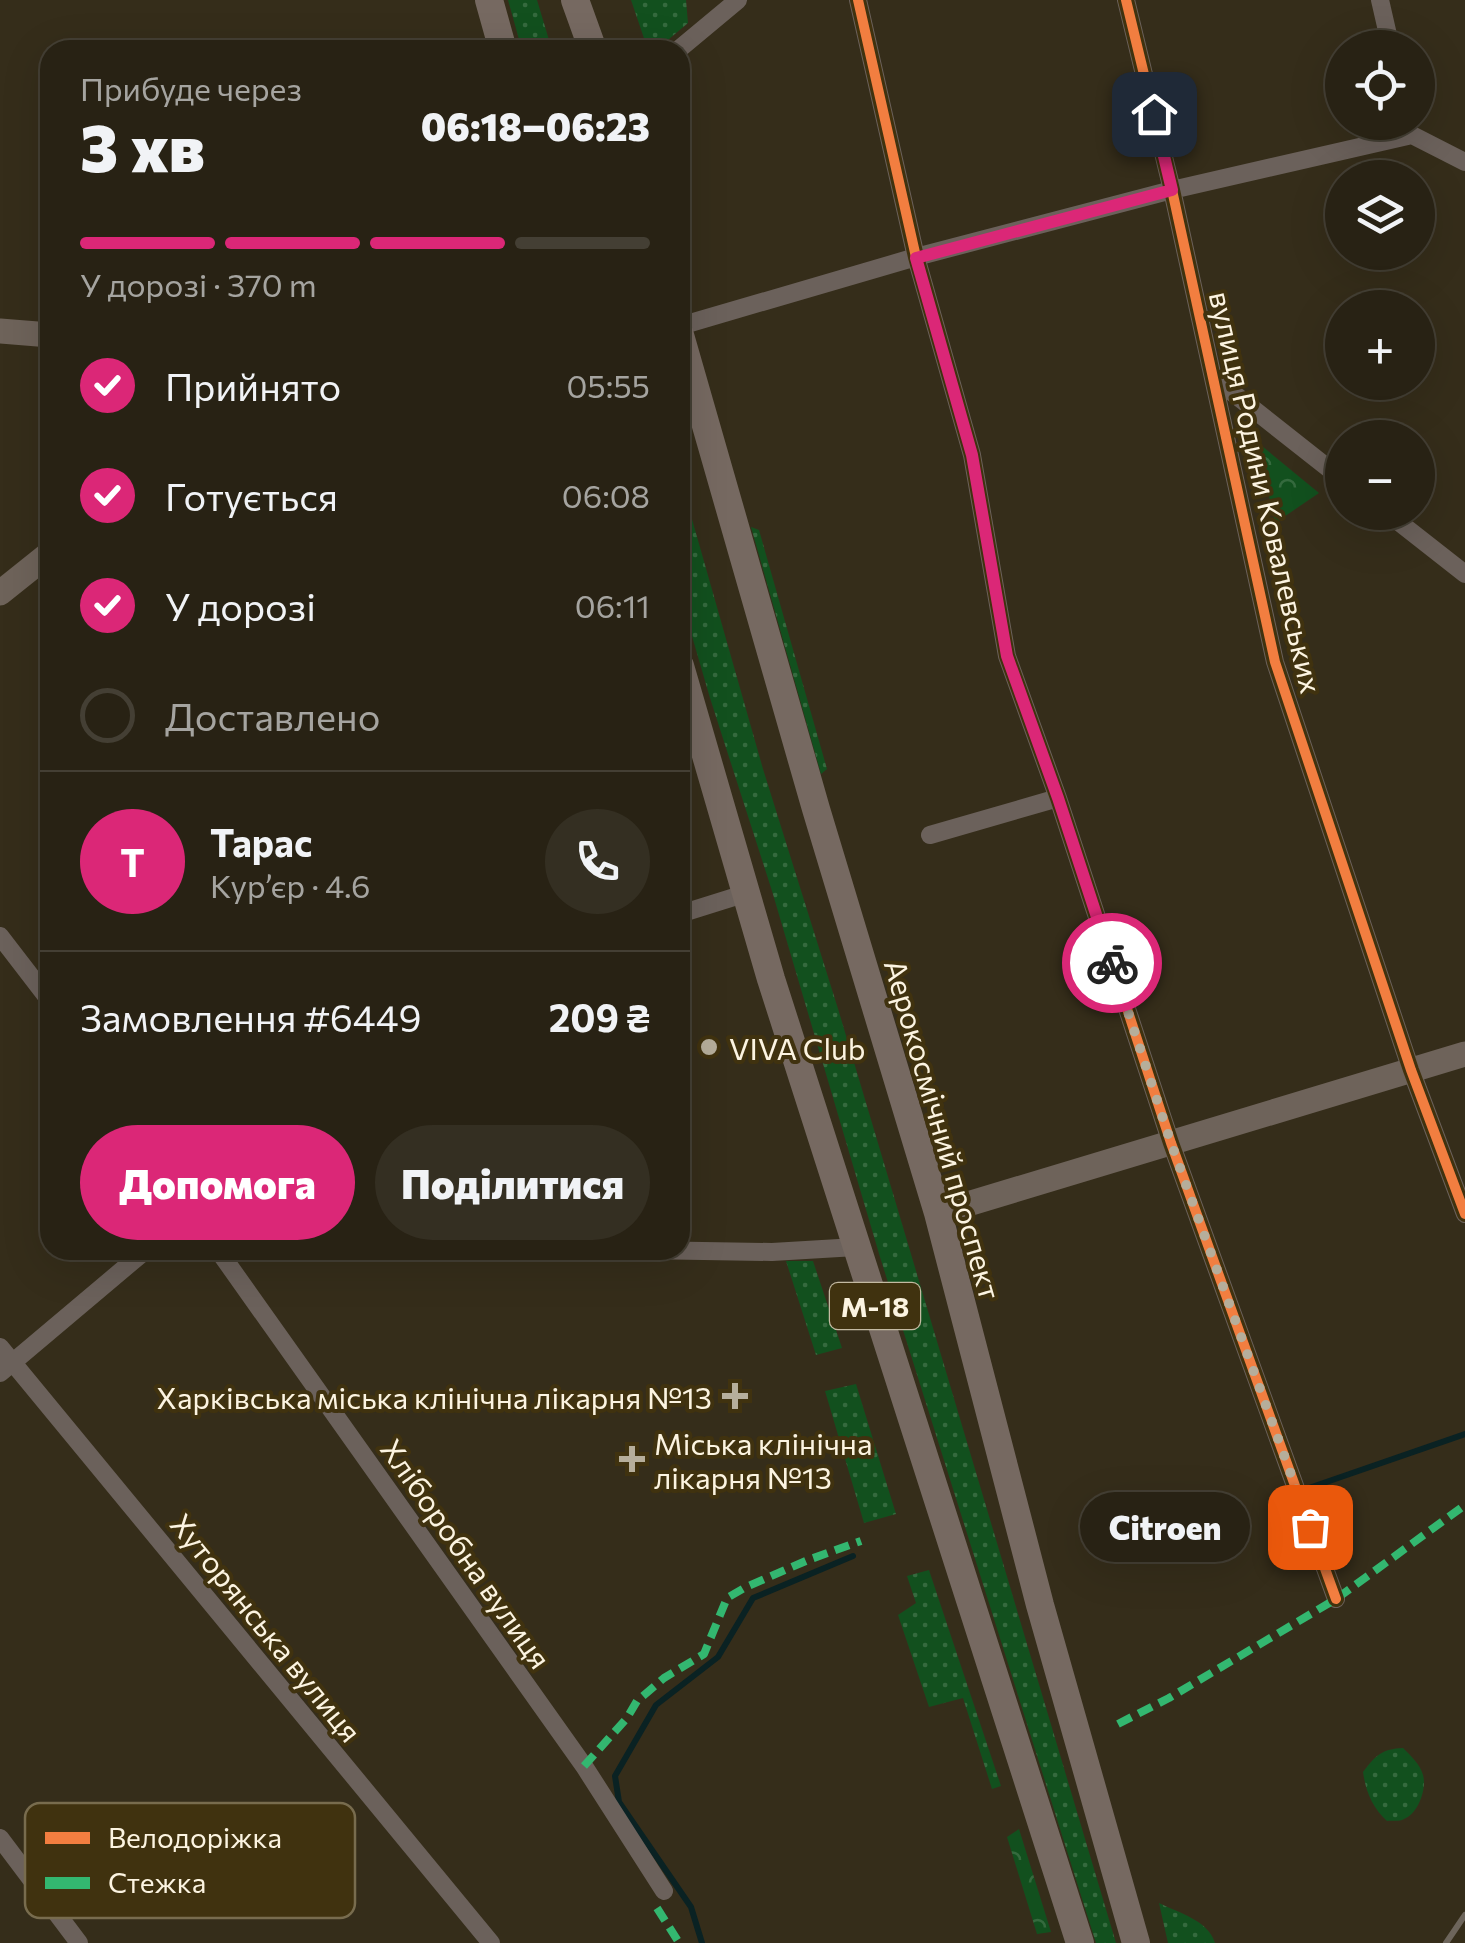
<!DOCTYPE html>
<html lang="uk">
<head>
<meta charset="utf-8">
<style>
	body { margin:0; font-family:Commissioner,sans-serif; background:#342f22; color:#f1f3f6; height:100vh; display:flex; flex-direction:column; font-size:38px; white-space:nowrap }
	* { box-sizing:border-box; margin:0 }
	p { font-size:32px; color:#a5a4a0 }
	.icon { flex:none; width:55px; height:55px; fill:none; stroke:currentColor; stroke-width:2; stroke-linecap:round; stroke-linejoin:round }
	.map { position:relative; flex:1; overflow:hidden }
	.side { position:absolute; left:40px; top:40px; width:650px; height:1220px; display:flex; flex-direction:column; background:#282214; border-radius:30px; box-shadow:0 10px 40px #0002,0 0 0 2px #443f34 }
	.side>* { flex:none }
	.tools { position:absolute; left:1325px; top:30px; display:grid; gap:20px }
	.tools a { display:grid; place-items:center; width:110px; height:110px; border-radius:50%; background:#282214; box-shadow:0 10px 40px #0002,0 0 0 2px #443f34; font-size:50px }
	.pin { position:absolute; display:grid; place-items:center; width:85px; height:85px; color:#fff; margin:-42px; border-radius:20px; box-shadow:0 5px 15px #0006 }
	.courier { position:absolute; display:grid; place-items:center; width:100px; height:100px; margin:-50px; border:8px solid #db2777; border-radius:50%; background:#fff; color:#222; box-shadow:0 2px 12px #0007 }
	.bubble { position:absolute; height:70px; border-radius:35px; background:#282214; box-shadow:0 10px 40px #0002,0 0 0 2px #443f34; font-size:32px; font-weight:800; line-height:70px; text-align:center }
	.summary em { font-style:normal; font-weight:800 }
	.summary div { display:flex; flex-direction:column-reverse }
	.summary { display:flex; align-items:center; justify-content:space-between; height:170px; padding:0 40px }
	h1 { font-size:65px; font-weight:800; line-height:75px }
	.bar { display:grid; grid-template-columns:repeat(4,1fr); gap:15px 10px; align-content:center; height:120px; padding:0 40px }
	.bar i { height:12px; border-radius:8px; background:#443f34 }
	.bar .current { background:#db2777 }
	.bar p { grid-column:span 4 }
	.line { display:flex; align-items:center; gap:25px; padding:0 40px; border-top:2px solid #443f34 }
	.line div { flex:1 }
	.round { display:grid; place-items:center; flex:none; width:105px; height:105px; border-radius:52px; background:#342f22 }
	ol { padding:0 40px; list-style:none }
	li { display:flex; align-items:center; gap:30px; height:110px }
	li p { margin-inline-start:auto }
	li .icon { padding:10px; border-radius:50%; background:#db2777; color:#fff; stroke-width:4 }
	li:last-child { color:#a5a4a0 }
	li i { width:55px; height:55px; border:5px solid #443f34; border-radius:50% }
	.cta { display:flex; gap:20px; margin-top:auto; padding:20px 40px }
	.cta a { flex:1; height:115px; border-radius:60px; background:#db2777; color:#fff; font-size:40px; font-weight:800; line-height:115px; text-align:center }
	.cta a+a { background:#342f22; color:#f1f3f6 }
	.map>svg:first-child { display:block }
	.grass { fill:url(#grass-dots) }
	.forest { fill:url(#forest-crowns) }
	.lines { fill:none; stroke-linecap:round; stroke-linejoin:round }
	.stream { stroke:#0a2223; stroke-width:6 }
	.street { stroke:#6b615b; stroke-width:18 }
	.secondary { stroke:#6e635a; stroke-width:25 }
	.primary { stroke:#766961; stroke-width:28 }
	.rail { stroke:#6d655b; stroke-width:6 }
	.quiet { stroke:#33b770; stroke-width:8; stroke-dasharray:15 8; stroke-linecap:butt }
	.cycleway-casing { stroke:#40320f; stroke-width:16 }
	.cycleway { stroke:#f27e40; stroke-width:10 }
	.done { stroke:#b6ae9b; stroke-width:10; stroke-dasharray:0 18 }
	.route { stroke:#db2777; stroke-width:12 }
	.poi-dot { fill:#b6ae9b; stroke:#40320f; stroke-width:4 }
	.labels { text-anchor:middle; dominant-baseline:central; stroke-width:8; stroke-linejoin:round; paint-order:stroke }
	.shield { fill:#40320f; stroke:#c4baa2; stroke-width:2.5 }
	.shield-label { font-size:28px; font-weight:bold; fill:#fcf4e1 }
	.street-label { font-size:30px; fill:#fcf4e1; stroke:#40320f }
	.poi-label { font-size:30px; fill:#fcf4e1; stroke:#40320f; text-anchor:start }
	.key { fill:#40320f; stroke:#786c4e; stroke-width:2.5 }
	.key-label { font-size:28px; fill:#fcf4e1 }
</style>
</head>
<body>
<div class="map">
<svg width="1465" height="1943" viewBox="0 0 1465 1943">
	<defs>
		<pattern id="grass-dots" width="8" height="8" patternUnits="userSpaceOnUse" patternTransform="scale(2.5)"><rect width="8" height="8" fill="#12501e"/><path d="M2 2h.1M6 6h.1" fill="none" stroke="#356a3e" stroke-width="1.8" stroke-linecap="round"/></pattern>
		<pattern id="forest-crowns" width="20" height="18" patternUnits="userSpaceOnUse" patternTransform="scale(2.5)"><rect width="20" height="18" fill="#12501e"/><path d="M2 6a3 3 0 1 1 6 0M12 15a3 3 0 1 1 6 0" fill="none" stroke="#356a3e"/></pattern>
	</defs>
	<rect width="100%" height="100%" fill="#352d1a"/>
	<path class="grass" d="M508 0H537L552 50H522Z
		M631 0H686L688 23 656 50H648Z
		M680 477 763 769 839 1012 1116 1943H1096L880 1257 772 891 710 698 680 595Z
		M751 527 759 530 827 769 821 774Z
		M786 1261H813L842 1348 816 1355Z
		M856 1384 896 1514 864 1523 825 1391Z
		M929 1570 1001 1786 992 1789 963 1698 929 1707 898 1615 916 1603 907 1576Z
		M1403 1748C1411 1756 1420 1764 1423 1775 1427 1789 1418 1814 1404 1819 1399 1822 1392 1820 1387 1821 1372 1807 1366 1792 1363 1772 1376 1755 1382 1749 1403 1748Z
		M1159 1903C1179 1913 1208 1920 1215 1943H1168Z"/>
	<path class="forest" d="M1257 442 1319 493 1275 523Z
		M1019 1829 1051 1932 1037 1934 1007 1837Z"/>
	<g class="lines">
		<path class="stream" d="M1309 1488 1465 1434
			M702 1943 691 1907 619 1802 615 1776 656 1705 718 1657 753 1598 853 1556"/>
		<path class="street" d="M858 0 916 257 972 455 1007 656 1058 798 1171 1143 1336 1599
			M1126 0 1172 190 1275 662 1411 1070 1465 1214
			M1380 0 1391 48
			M678 50 738 0
			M680 326 916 257 1172 190 1412 135 1465 162
			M1214 378 1342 479
			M1386 512 1465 574
			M930 835 1058 798
			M680 914 747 893
			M0 936 50 1001
			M218 1250 584 1766 664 1891
			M642 1250 772 1252 856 1247
			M0 1347 491 1943
			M0 1373 146 1250
			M0 1838 79 1943"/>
		<path class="secondary" d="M0 331 50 335
			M0 593 50 553
			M938 1213 1465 1054"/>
		<path class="primary" d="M489 0 503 50
			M575 0 593 50
			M680 335 816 809 938 1213 1040 1605 1136 1943
			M680 666 771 979 1080 1943"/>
		<path class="rail" d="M1446 1943 1465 1915"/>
		<path class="quiet" d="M1118 1724 1169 1698 1336 1599 1465 1505
			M584 1766 627 1718 637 1701 664 1678 704 1654 727 1598 746 1587 808 1560 861 1541
			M657 1908 678 1941 675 1943"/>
		<defs>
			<path id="cycleway" d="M858 0 916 257 972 455 1007 656 1058 798 1171 1143 1336 1599
				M1126 0 1172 190 1275 662 1411 1070 1465 1214"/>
		</defs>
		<use href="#cycleway" class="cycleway-casing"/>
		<use href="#cycleway" class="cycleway"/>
	</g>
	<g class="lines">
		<path class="done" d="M1112 963 1171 1143 1310 1527"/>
		<path class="route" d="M1112 963 1058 798 1007 656 972 455 916 258 1172 190 1154 114"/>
	</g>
	<g class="poi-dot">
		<circle cx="709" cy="1047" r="10"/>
		<path d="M730 1381h10v10h10v10h-10v10h-10v-10h-10v-10h10z"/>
		<path d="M627 1444h10v10h10v10h-10v10h-10v-10h-10v-10h10z"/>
	</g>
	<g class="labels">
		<rect class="shield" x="830" y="1283" width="90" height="46" rx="8"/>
		<g class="shield-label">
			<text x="875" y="1306">М-18</text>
		</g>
		<g class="street-label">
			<text transform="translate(1267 492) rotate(77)">вулиця Родини Ковалевських</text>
			<text transform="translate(944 1129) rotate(74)">Аерокосмічний проспект</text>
			<text transform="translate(467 1553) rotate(55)">Хліборобна вулиця</text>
			<text transform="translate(267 1627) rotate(51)">Хуторянська вулиця</text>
		</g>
		<g class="poi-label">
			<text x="729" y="1047">VIVA Club</text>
			<text x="712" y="1396" text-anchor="end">Харківська міська клінічна лікарня №13</text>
			<text x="654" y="1442">Міська клінічна<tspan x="654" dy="34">лікарня №13</tspan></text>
		</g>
	</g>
	<rect x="25" y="1803" width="330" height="115" rx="15" class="key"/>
	<rect x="45" y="1832" width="45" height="12" fill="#f27e40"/>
	<rect x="45" y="1877" width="45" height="12" fill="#33b770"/>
	<g class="key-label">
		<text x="108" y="1848">Велодоріжка</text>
		<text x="108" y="1893">Стежка</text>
	</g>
</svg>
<div class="tools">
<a><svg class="icon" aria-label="locate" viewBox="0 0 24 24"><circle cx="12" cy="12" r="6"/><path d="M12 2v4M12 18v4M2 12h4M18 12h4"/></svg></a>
<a><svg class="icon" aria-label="layers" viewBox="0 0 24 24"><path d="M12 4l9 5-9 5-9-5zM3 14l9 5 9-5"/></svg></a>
<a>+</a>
<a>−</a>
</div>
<div class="pin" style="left:1310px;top:1527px;background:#ea580c"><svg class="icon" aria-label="bag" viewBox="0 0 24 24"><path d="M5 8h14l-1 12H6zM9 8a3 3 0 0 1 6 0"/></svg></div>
<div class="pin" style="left:1154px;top:114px;background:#1f2937"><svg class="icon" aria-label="home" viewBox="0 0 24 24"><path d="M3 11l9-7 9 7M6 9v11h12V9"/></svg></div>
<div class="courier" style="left:1112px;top:963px"><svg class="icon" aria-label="bike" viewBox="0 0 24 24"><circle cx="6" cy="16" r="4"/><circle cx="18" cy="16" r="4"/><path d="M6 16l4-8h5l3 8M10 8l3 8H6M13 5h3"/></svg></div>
<div class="bubble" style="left:1080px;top:1492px;width:170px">Citroen</div>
<section class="side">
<div class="summary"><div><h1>3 хв</h1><p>Прибуде через</p></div><em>06:18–06:23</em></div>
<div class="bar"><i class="current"></i><i class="current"></i><i class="current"></i><i></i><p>У дорозі · 370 m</p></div>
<ol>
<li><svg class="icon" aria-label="check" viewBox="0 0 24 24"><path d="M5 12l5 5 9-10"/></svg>Прийнято<p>05:55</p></li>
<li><svg class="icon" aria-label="check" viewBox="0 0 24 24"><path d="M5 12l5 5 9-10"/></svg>Готується<p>06:08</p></li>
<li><svg class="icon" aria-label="check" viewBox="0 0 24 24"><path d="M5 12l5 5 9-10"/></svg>У дорозі<p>06:11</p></li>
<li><i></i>Доставлено</li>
</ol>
<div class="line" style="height:180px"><b class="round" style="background:#db2777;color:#fff">Т</b><div><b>Тарас</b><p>Кур’єр · 4.6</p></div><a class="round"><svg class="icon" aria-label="phone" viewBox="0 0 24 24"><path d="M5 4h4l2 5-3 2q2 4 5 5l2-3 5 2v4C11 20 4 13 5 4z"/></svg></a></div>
<div class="line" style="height:130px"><div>Замовлення #6449</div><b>209 ₴</b></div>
<div class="cta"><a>Допомога</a><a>Поділитися</a></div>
</section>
</div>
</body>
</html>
